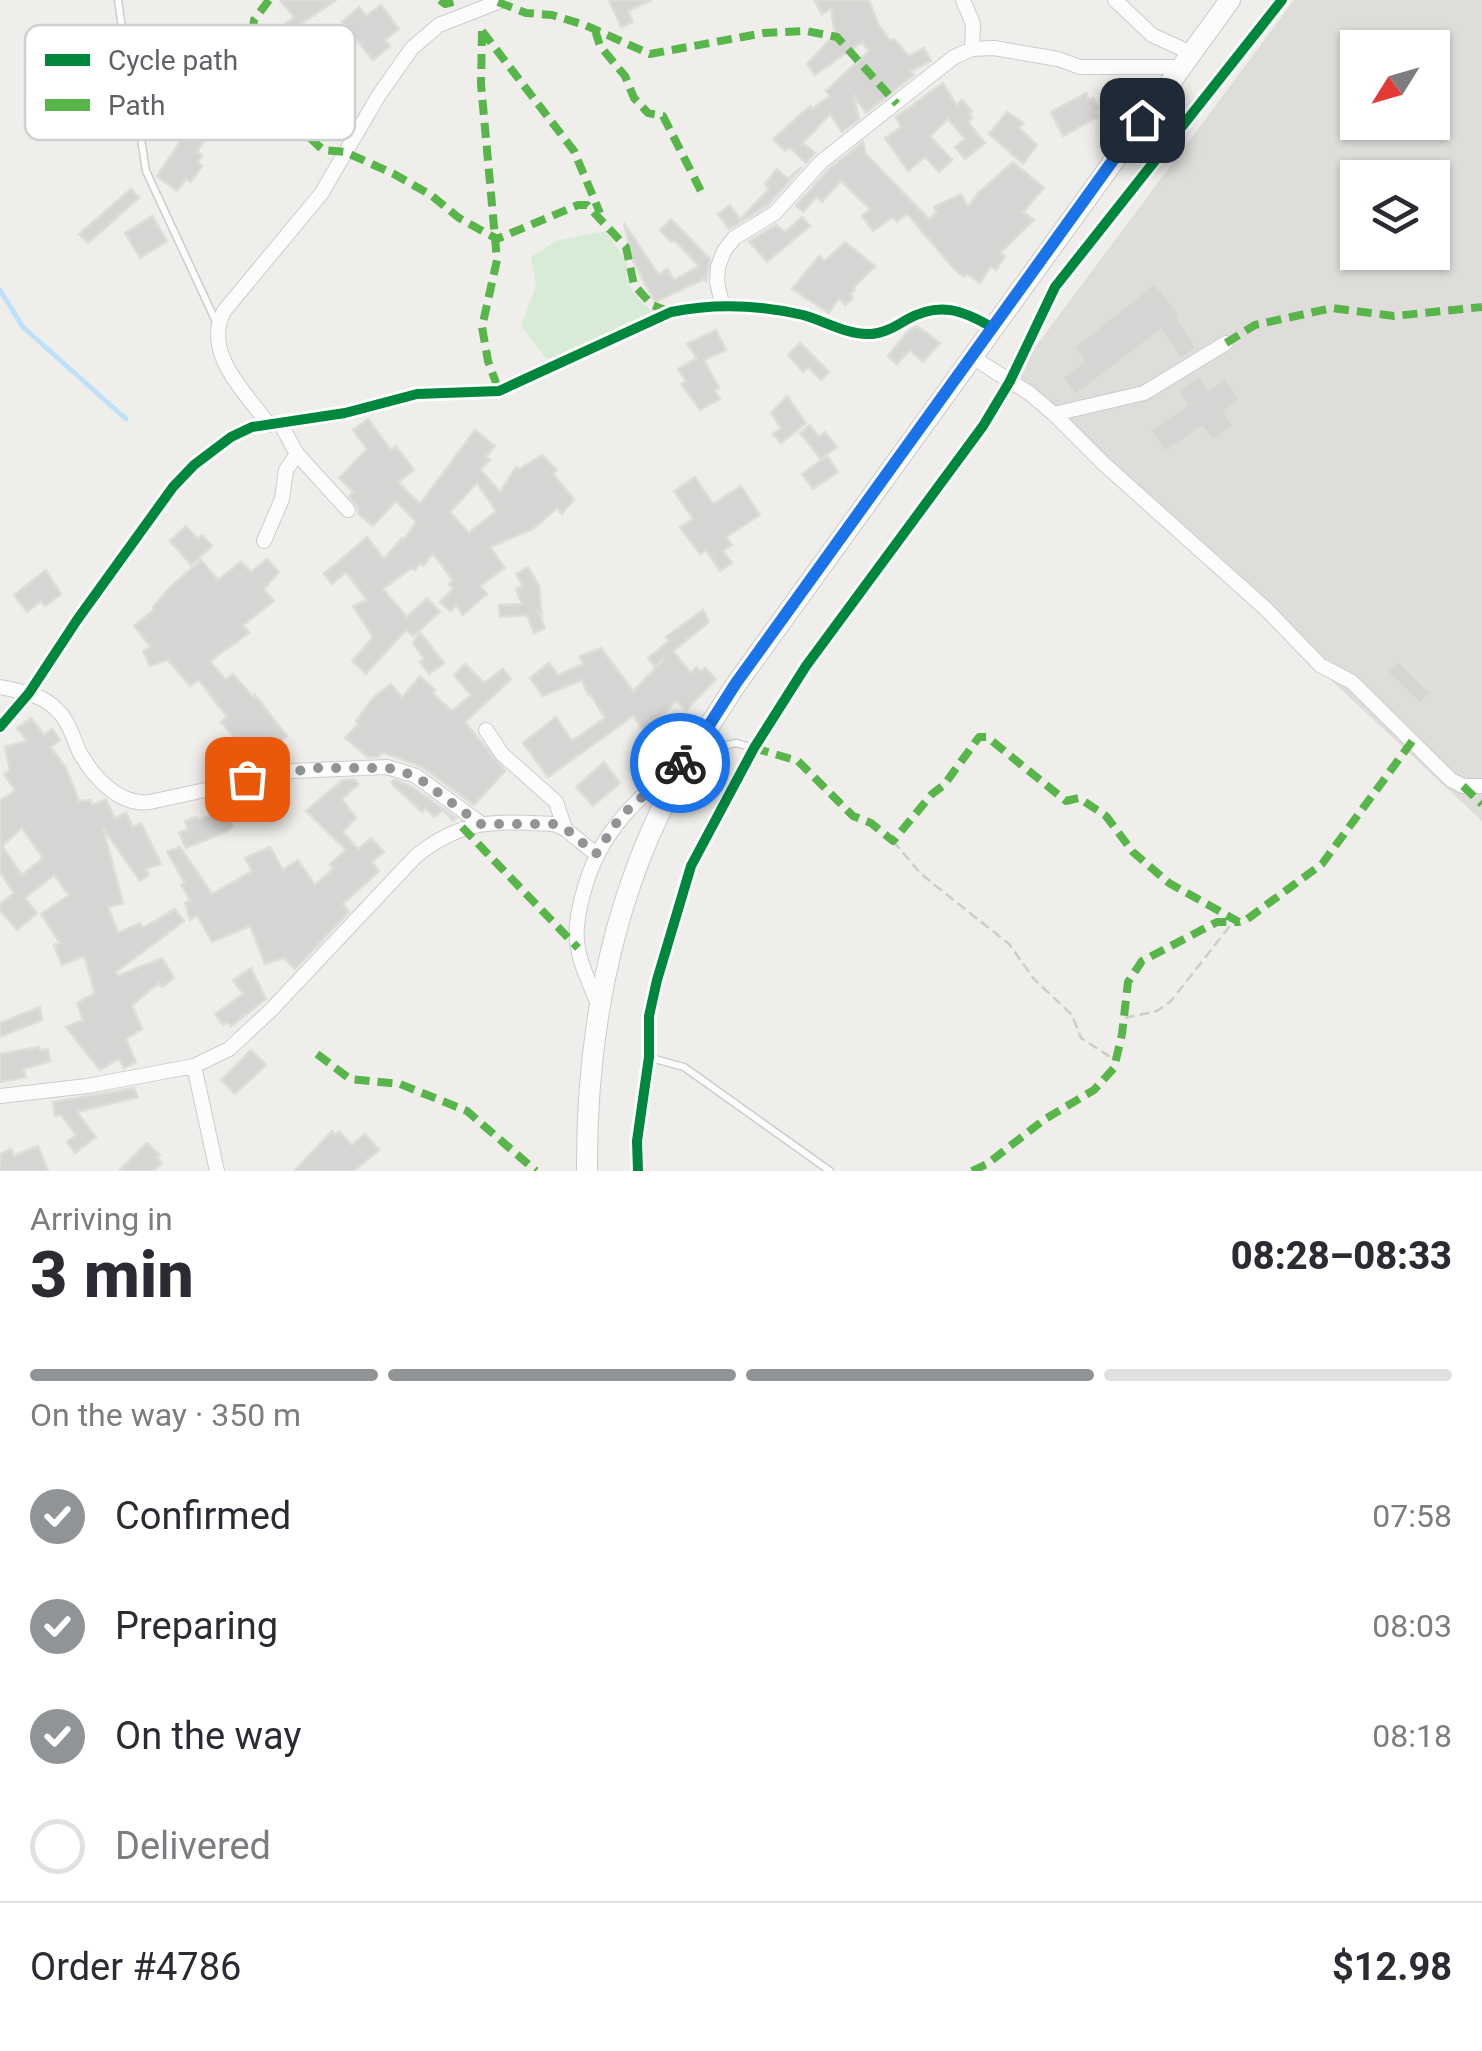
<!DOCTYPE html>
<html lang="en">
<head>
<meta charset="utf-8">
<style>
	body { margin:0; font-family:Roboto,sans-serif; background:#f7f7f7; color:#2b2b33; height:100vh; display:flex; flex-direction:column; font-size:38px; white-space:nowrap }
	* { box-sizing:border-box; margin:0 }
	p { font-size:32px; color:#7c7c81 }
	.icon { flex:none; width:55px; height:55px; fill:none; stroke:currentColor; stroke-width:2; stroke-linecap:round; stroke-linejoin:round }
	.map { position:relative; height:1171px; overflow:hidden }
	.details { display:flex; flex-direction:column; background:#fff; flex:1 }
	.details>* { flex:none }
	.needle { width:65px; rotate:233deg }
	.fabs { position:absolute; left:1340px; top:30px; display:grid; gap:20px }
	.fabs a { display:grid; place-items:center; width:110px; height:110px; border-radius:0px; background:#fff; box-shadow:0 2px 8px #0004; font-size:50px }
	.pin { position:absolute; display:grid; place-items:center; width:85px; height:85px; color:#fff; margin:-42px; border-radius:20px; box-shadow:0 5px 15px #0006 }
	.courier { position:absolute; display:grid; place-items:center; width:100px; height:100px; margin:-50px; border:8px solid #1a73e8; border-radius:50%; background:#fff; color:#222; box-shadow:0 2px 12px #0007 }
	.summary em { font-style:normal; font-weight:800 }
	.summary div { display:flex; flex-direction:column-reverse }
	.summary { display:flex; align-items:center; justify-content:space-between; height:170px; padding:0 30px }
	h1 { font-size:65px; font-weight:800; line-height:75px }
	.bar { display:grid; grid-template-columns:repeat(4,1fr); gap:15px 10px; align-content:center; height:120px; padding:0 30px }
	.bar i { height:12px; border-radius:8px; background:#e1e1e2 }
	.bar .active { background:#919496 }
	.bar p { grid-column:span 4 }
	.line { display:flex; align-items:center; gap:25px; padding:0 30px; border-top:2px solid #e1e1e2 }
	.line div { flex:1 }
	ol { padding:0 30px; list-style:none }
	li { display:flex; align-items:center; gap:30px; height:110px }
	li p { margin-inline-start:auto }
	li .icon { padding:10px; border-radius:50%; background:#919496; color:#fff; stroke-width:4 }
	li:last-child { color:#7c7c81 }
	li i { width:55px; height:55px; border:5px solid #e1e1e2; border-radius:50% }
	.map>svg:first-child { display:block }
	.industrial { fill:#dfddda; fill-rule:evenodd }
	.green { fill:#d8ebd6 }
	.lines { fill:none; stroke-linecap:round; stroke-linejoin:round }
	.stream { stroke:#bfe0f9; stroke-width:5 }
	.building { fill:#d6d5d3; stroke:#deddd9; stroke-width:2.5; fill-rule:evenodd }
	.service-casing { stroke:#cbcccc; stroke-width:9 }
	.minor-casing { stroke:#cbcccc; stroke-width:16 }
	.secondary-casing { stroke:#cacacb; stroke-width:22 }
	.path { stroke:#cacfcc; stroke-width:2.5; stroke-dasharray:10 5; stroke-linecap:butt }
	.service { stroke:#fdfcfc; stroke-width:6 }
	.minor { stroke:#fdfcfc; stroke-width:14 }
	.secondary { stroke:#fdfcfc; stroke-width:20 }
	.quiet { stroke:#58b549; stroke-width:8; stroke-dasharray:15 8; stroke-linecap:butt }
	.cycleway-casing { stroke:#fff; stroke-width:16 }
	.cycleway { stroke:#00873e; stroke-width:10 }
	.done { stroke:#919496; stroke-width:10; stroke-dasharray:0 18 }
	.route { stroke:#1a73e8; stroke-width:12 }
	.key { fill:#fff; stroke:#cfd0d2; stroke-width:2.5 }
	.key-label { font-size:28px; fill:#5f6368 }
</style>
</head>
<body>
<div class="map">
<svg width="1482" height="1171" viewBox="0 0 1482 1171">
	<rect width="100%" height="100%" fill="#efeeea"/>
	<path class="industrial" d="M1294 0H1482V821L1010 381ZM1358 48H1432V122H1358ZM1358 178H1432V252H1358Z"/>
	<path class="green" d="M606 231 627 263C623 287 639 302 658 315L550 363 521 326 536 286 531 257 556 241Z"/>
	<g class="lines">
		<path class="stream" d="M0 290 23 327 126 419"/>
	</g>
	<path class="building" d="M280 0H336L302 23 287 38 279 29 294 17Z
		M609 0H652L628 11 633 22 621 27Z
		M814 0H869L878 24 891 41 894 39 909 56 924 48 931 61 911 71 914 75 866 113 854 95 859 119 842 132 830 114 803 143 815 153 806 163 790 148 785 151 773 139 810 106 812 109 830 96 826 91 869 51 862 42 815 75 807 64 835 34 831 9 822 14Z
		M381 5 399 29 385 40 390 46 373 60 342 22 359 7 366 16Z
		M943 83 957 106 962 100 972 111 969 114 972 118 968 122 985 143 965 159 955 147 965 139 948 119 930 136 952 160 939 172 925 157 908 171 885 138 901 127 896 117Z
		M213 93 229 103 227 106 231 109 218 130 213 127 197 152 202 155 198 162 202 166 191 182 186 179 177 191 157 176Z
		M1086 93 1089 100 1093 98 1099 109 1095 111 1098 117 1063 136 1051 112Z
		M1007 112 1024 123 1019 128 1037 145 1023 164 989 134Z
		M863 142 866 154 929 219 937 212 934 207 961 194 968 207 978 193 1013 162 1044 188 1023 212 1034 220 1000 253 1005 256 996 270 991 266 980 283 967 274 964 277 955 270 907 214 897 222 893 217 873 231 862 216 870 209 841 181 822 202 816 197 803 212 796 206 828 170Z
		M802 167 768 205 729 229 718 214 730 205 740 219 769 189 765 184 777 169 788 179Z
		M131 189 139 198 88 243 79 234Z
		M152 216 167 241 140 258 125 233Z
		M802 217 810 226 767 262 749 241 776 225 785 232Z
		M671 219 710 259 706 281 704 279 655 302 632 259 624 223 659 275 667 269 674 280 699 266 674 240 671 242 660 230Z
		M845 242 875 266 853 288 855 290 850 294 853 298 845 305 839 298 829 313 792 289 819 256 825 261Z
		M1155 283 1180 315 1177 317 1197 348 1180 359 1161 330 1076 395 1062 378 1084 361 1074 347Z
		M917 326 940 343 923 362 910 350 897 364 888 356 908 331Z
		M716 330 726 350 704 360 719 388 715 390 720 399 700 410 681 384 686 381 678 369 697 358 687 344Z
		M800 343 829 372 821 380 808 367 803 372 788 355Z
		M1199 376 1209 390 1225 378 1240 400 1224 411 1234 426 1212 441 1202 427 1165 452 1150 430 1187 405 1177 391Z
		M787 396 806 423 781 443 773 434 781 428 771 413Z
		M368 419 391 450 396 446 414 470 398 482 420 504 475 430 495 446 486 457 490 460 480 469 500 492 516 467 519 469 542 455 557 470 553 474 574 499 562 514 557 508 533 529 490 547 505 568 480 586 487 594 463 615 456 605 450 611 440 602 453 589 449 584 453 581 433 553 423 566 420 563 415 570 412 568 383 589 407 617 427 598 440 612 413 636 406 630 366 674 352 661 373 637 353 606 367 600 346 572 332 584 324 574 367 537 384 559 402 538 404 540 416 522 396 501 373 526 358 514V507L349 496 354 492 339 478 367 449 353 430ZM477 483 496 511 469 533 450 512Z
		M810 425 819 437 825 432 837 447 821 459 800 433Z
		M827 456 838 472 813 489 802 474Z
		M695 477 713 504 741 486 760 515 726 537 732 545 723 551 732 563 720 571 706 550 700 554 680 527 693 519 674 491Z
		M186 526 198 539 202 535 212 546 191 565 170 541Z
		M267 559 279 572 264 589 274 601 243 625 249 633 210 661 226 680 233 674 253 697 255 695 287 736 260 758 256 754 252 758 221 722 227 717 199 680 190 686 168 660 150 666 143 651 151 647 134 626 155 609 153 607 168 589 201 560 218 580 241 562 251 572Z
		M528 567 539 586 542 618 537 610 545 628 534 633 527 615 500 617 499 605 522 604 516 589 523 586 516 574Z
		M46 570 61 594 45 606 41 601 27 612 14 595Z
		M703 610 709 622 673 651 691 673 696 667 701 672 705 668 716 679 686 710 676 701 658 719 668 730 652 742 633 716 548 777 523 743 556 717 572 741 605 718 590 694 588 695 582 680 543 696 530 678 549 663 558 675 583 664 580 656 601 648 633 691 664 659 654 666 648 658 669 641 666 637Z
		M420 632 444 663 429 674 420 662 424 659 413 643Z
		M1398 661 1431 693 1420 704 1387 672Z
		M465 664 484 683 503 669 511 679 465 722 505 771 474 805 422 767 382 752 378 757H368L345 738 358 724 356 721 374 697 391 684 402 698 420 676 435 690 432 693 452 711 471 695 454 675Z
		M31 718 44 735 52 729 60 740 51 747 66 768 79 801 91 800 92 805 106 799 115 818 126 813 133 827 141 823 161 864 145 869 149 875 140 881 103 828 123 903 108 907 118 933 140 923 143 928 175 909 184 921 116 972 118 976 162 958 174 978 162 987 159 983 132 1005 142 1029 126 1039 136 1062 124 1068 119 1059 100 1070 66 1027 83 1020 77 1003 95 993 84 956 62 965 54 945 60 943 41 914 69 895 54 875 25 898 37 913 17 930 0 910V904L14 893 0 872V801L15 790 4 774 10 770 5 747 27 741 17 728ZM22 828 43 858 22 875 2 846Z
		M604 762 620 783 593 806 576 787Z
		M354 779 359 784 342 799 356 818 343 832 358 849 371 838 384 852 372 862 379 871 343 904 349 912 295 969 284 958 265 964 250 926 212 942 197 915 190 920 185 903 190 900 181 885 185 883 167 852 180 847 212 894 252 871 245 858 270 847 283 870 298 860 315 885 334 868 330 864 346 850 306 811 342 780Z
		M394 780 411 786 456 818 453 821 443 810 434 817 426 808 422 812 391 783Z
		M227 809 233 826 226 832 186 848 179 833 188 829 185 821 196 817 198 820Z
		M251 968 266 999 231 1026 227 1022 223 1025 215 1014 243 994 233 980Z
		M40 1007 42 1020 0 1037V1023Z
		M39 1047 40 1051 48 1049 50 1061 23 1069 26 1077 0 1082V1054Z
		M251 1050 266 1065 235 1094 221 1080Z
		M134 1088 138 1097 77 1112 96 1137 75 1153 67 1142 76 1135 61 1115 55 1116 53 1102Z
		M332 1131 335 1135 339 1131 352 1145 365 1134 379 1150 354 1171H294Z
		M147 1143 160 1155 157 1158 162 1163 154 1171H119Z
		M38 1146 48 1171H0V1154L11 1149 14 1156Z"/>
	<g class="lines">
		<defs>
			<path id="service" d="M118 0 123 34 136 78 139 126 146 171 218 326
				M698 751 736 743 754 748
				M651 1058 684 1067 830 1171"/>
			<path id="minor" d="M963 0 973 24 972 49
				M1115 0 1152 35 1191 53
				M722 304 717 282 718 267 724 251 734 238 775 213 821 162 954 57 972 49 994 48 1058 59 1080 67H1180
				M972 357 1029 393 1054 414 1104 464 1267 610 1320 665 1352 682 1451 780 1463 786H1482
				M1054 414 1144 393 1226 343
				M280 423 297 454 348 510
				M269 425C246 393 202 353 224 311L321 194 379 95 412 48 439 25 503 0
				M264 541 282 499 286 470 297 454
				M0 687C20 691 42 694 57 710 68 720 73 737 79 751 93 777 119 806 150 802L292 771 387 767 416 776 480 823
				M0 727 29 693 77 620 173 487 194 465 231 437 252 427 345 413 417 394 499 391 671 312C715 303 760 305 803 315 825 321 847 335 870 334 883 334 896 326 906 320 939 301 963 310 993 328
				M486 730 502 754 556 802 565 829
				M599 1007C591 985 579 964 577 941 575 923 580 904 585 887 601 830 639 797 683 760
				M194 1066 217 1171
				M0 1096 87 1086 194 1066 229 1049 271 1010 416 856C464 818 496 821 554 824L565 829 596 854
				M638 1171 637 1141 649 1057V1016L657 980 691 866 754 748 806 666 983 426 1010 381 1055 287 1282 0"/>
			<path id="secondary" d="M587 1171C586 1042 609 910 669 794 689 756 713 720 737 683L1230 0"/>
		</defs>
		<use href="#service" class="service-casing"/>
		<use href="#minor" class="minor-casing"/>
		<use href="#secondary" class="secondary-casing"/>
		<path class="path" d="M893 841 921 874 1009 944 1034 979 1072 1015 1081 1038 1115 1060
			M1125 1018 1157 1011 1171 1001 1229 927 1239 922"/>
		<use href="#service" class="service"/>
		<use href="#minor" class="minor"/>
		<use href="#secondary" class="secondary"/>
		<path class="quiet" d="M269 0 254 20 252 38 272 65 292 121 323 150 345 152 394 174 431 195 459 218 497 239 578 205H587L626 247 634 285 652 305 671 312
			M440 0 445 4 461 0
			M498 2 526 13 552 15 585 25 650 54 764 33 806 31 837 37 897 104
			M595 30 600 46 625 76 634 98 648 113 663 116 703 195
			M482 31 481 84 497 260 482 327 488 361 499 391
			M482 31 574 151 600 213
			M1226 343 1255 325 1332 308 1394 316 1482 307
			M754 748 798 761 853 816 871 823 893 841 932 794 944 785 979 737H987L1066 801 1079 798 1106 816 1133 852 1169 883 1239 922 1246 920 1322 864 1413 740
			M1463 786 1482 804
			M462 827 578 948
			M317 1054 350 1079 400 1084 467 1111 536 1171
			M972 1171 987 1164 1045 1119 1094 1090 1114 1068 1122 1034 1128 982 1142 961 1217 922H1239"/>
		<defs>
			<path id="cycleway" d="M0 727 29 693 77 620 173 487 194 465 231 437 252 427 345 413 417 394 499 391 671 312C715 303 760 305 803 315 825 321 847 335 870 334 883 334 896 326 906 320 939 301 963 310 993 328
				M638 1171 637 1141 649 1057V1016L657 980 691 866 754 748 806 666 983 426 1010 381 1055 287 1282 0"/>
		</defs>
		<use href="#cycleway" class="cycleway-casing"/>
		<use href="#cycleway" class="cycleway"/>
	</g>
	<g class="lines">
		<path class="done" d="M247 779 316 768H388L416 776 480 824H554L565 828 596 854 621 816 680 763"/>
		<path class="route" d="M680 763 692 752 736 683 1142 120"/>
	</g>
	<rect x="25" y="25" width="330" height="115" rx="15" class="key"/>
	<rect x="45" y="54" width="45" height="12" fill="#00873e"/>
	<rect x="45" y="99" width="45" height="12" fill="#58b549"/>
	<g class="key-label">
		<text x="108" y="70">Cycle path</text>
		<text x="108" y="115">Path</text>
	</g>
</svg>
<div class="fabs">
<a><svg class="needle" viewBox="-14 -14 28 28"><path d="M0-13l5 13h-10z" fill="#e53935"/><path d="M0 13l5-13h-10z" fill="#7c7c81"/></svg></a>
<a><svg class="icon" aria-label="layers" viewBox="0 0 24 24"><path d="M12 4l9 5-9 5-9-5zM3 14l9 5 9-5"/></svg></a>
</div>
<div class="pin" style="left:247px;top:779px;background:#ea580c"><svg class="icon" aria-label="bag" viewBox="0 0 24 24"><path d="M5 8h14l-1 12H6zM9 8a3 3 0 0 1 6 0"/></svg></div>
<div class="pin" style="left:1142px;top:120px;background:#1f2937"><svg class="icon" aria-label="home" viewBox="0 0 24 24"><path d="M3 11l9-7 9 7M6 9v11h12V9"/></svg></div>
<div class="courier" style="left:680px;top:763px"><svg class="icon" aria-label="bike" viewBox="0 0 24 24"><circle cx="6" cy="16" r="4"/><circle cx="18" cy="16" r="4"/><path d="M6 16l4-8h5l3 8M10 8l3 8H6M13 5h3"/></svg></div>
</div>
<section class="details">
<div class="summary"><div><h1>3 min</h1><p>Arriving in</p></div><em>08:28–08:33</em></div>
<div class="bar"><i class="active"></i><i class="active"></i><i class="active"></i><i></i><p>On the way · 350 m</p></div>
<ol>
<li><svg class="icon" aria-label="check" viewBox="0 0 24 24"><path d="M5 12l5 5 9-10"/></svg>Confirmed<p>07:58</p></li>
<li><svg class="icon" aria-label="check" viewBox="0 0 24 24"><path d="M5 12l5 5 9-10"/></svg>Preparing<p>08:03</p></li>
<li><svg class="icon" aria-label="check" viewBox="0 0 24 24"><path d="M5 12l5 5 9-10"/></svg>On the way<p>08:18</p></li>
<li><i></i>Delivered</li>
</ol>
<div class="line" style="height:130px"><div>Order #4786</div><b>$12.98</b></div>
</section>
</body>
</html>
